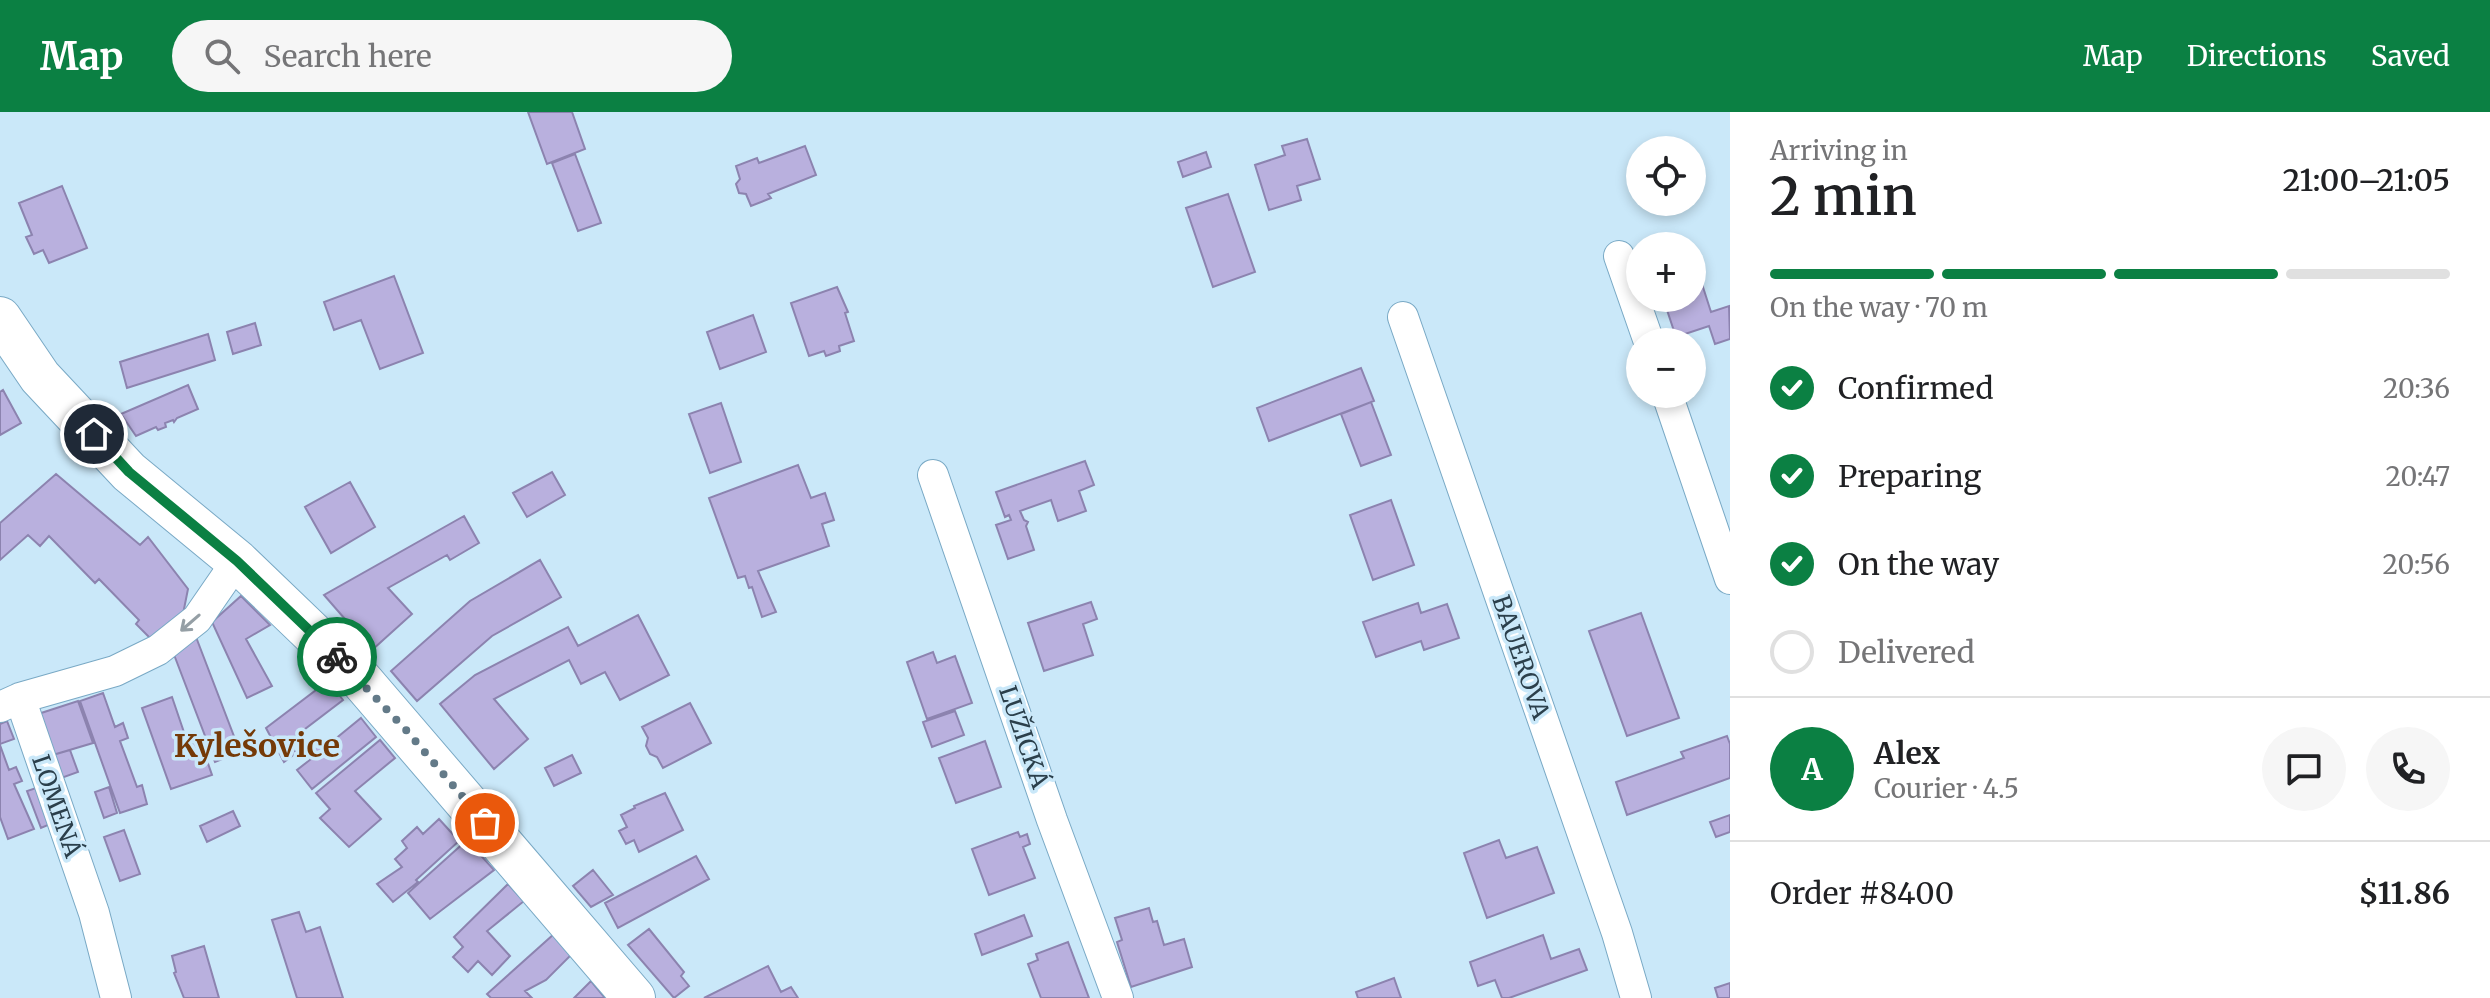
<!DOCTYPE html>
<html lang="en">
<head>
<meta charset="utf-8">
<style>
	body { margin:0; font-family:Merriweather,serif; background:#f6f6f6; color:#202124; height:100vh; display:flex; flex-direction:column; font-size:30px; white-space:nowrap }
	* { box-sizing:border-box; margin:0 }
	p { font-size:26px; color:#757577 }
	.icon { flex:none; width:44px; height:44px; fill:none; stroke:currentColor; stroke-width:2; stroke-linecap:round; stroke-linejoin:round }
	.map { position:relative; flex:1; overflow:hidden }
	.panel { display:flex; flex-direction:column; background:#fff; width:760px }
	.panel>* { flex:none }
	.controls { position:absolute; left:1626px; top:24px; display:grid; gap:16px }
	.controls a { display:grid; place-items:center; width:80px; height:80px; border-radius:50%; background:#fff; box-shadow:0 4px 12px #0003; font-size:40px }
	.pin { position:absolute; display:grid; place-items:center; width:68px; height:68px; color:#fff; margin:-34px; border:4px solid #fff; border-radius:50%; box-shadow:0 2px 8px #0007 }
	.courier { position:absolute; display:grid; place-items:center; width:80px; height:80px; margin:-40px; border:6px solid #0b8043; border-radius:50%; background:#fff; color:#222; box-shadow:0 2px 10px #0007 }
	.headline em { font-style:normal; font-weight:600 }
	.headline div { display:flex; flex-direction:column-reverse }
	.headline { display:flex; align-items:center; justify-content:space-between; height:136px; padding:0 40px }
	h1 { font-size:52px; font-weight:600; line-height:60px }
	.bar { display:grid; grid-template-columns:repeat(4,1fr); gap:12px 8px; align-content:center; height:96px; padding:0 40px }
	.bar i { height:10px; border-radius:6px; background:#e0e0e0 }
	.bar .current { background:#0b8043 }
	.bar p { grid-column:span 4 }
	.line { display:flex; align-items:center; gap:20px; padding:0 40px; border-top:2px solid #e0e0e0 }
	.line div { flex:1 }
	.round { display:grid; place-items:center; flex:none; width:84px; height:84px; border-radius:42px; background:#f6f6f6 }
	ol { padding:0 40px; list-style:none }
	li { display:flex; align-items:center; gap:24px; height:88px }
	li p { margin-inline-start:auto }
	li .icon { padding:8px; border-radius:50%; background:#0b8043; color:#fff; stroke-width:4 }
	li:last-child { color:#757577 }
	li i { width:44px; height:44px; border:4px solid #e0e0e0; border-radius:50% }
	header { display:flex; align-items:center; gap:48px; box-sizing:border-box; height:112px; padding:0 40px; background:#0b8043; color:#fff }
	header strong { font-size:38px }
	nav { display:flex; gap:44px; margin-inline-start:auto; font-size:28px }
	.search { width:560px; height:72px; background:#f6f6f6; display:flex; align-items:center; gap:20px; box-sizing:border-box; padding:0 28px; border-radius:44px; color:#757577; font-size:30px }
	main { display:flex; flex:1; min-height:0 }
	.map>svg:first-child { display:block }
	.building { fill:#b9b0de; stroke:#8c83af; stroke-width:2 }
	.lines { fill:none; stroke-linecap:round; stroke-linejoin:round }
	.minor-casing { stroke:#79a9c5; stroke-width:32 }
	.secondary-casing { stroke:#79a9c5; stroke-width:44 }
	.minor { stroke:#fff; stroke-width:30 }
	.secondary { stroke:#fff; stroke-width:42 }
	.oneway { stroke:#959fa5 }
	.done { stroke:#637a88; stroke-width:8; stroke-dasharray:0 14.4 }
	.route { stroke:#0b8043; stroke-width:10 }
	.labels { text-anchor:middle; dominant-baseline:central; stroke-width:7; stroke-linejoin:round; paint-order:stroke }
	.street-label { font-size:24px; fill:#2b3f4b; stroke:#cae8f9 }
	.district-label { font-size:32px; font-weight:bold; fill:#753a08; stroke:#cae8f9 }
</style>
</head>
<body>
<header>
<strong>Map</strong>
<div class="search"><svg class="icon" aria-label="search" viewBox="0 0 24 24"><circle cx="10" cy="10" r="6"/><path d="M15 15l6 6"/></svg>Search here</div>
<nav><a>Map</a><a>Directions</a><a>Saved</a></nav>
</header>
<main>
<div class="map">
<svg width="1730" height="886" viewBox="0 0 1730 886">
	<rect width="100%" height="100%" fill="#cae8f9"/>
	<path class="building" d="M528 0H572L585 37 547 52Z
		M1307 27 1320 67 1297 74 1301 88 1269 98 1255 53 1285 43 1282 34Z
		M805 34 816 63 768 82 771 86 751 94 746 82 739 81 736 72 740 67 736 54 757 46 759 51Z
		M1206 40 1211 55 1183 65 1178 50Z
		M575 42 601 111 578 119 552 51Z
		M62 74 87 136 49 151 43 138 34 142 26 125 32 123 19 91Z
		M1228 82 1255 160 1213 175 1186 96Z
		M394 164 423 241 380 257 361 208 334 218 324 190Z
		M1702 172 1711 200 1729 194 1730 227 1715 232 1709 214 1676 225 1663 186H1692V175Z
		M837 175 848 200 845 201 854 229 839 234 840 239 826 244 824 239 809 244 791 191Z
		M753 203 766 240 720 257 707 220Z
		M255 211 261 233 233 242 227 220Z
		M208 222 215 248 127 276 120 250Z
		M1361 256 1374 289 1269 329 1257 296Z
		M188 273 198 297 177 306 174 310 173 308 165 311 166 315 158 318 156 315 136 324 121 302Z
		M3 278 21 311 0 323V280Z
		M1371 290 1391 343 1361 354 1341 302Z
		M721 291 741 350 710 361 689 302Z
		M1085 349 1094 373 1079 379 1086 399 1058 409 1051 388 1020 399 1024 408 1028 410 1026 414 1034 438 1008 447 996 413 1011 408 1009 403 1005 405 996 380Z
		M798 353 811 386 825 381 834 408 822 412 829 434 758 459 776 500 762 505 752 475 749 476 745 464 738 466 709 386Z
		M552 360 565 383 527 405 513 381Z
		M56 362 140 433 148 425 188 477 183 502 154 530 136 512 139 508 99 467 95 471 49 424 40 434 28 423 0 448V411Z
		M350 370 375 415 331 441 305 395Z
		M1391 388 1414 453 1373 468 1350 403Z
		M464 404 479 431 450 448 447 443 388 476 412 502 372 538 324 483Z
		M540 448 561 485 492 524 417 589 391 559 470 489Z
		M241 484 270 513 246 527 272 574 247 586 212 510Z
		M1091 490 1097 507 1083 512 1093 543 1044 559 1028 511Z
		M1418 491 1421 501 1447 492 1459 526 1424 538 1421 529 1376 545 1363 510Z
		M1641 501 1679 606 1627 624 1589 519Z
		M638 503 669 563 620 588 605 560 581 572 569 548 494 587 528 627 494 657 440 592 475 563 568 515 578 534Z
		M196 525 240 640 215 650 173 540Z
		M933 540 937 551 955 544 972 591 927 607 907 550Z
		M328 569 343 588 288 630 296 641 284 650 266 616Z
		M103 581 115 615 123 611 128 626 120 629 137 675 142 673 147 692 120 701 80 589Z
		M172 585 188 632 195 630 199 642 204 640 212 663 171 677 142 596Z
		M78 589 93 631 46 645 32 604Z
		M690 591 711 631 663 656 657 645 650 642 646 634 648 626 642 615Z
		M955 599 964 623 932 635 923 610Z
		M361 606 376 625 312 677 297 658 311 647 306 642 318 632 323 637Z
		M7 609 14 627 0 632V612Z
		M1727 624 1730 632V666L1627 703 1616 670 1684 646 1681 640Z
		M380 628 395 646 355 679 381 707 349 735 320 706 330 697 316 681Z
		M985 629 1001 675 956 691 939 646Z
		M0 633 9 658 16 655 22 669 14 672 34 717 8 727 0 705Z
		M70 638 78 660 53 669 46 645Z
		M572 643 581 661 554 674 545 656Z
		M42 674 55 710 41 716 27 679Z
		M109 675 117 701 104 706 95 680Z
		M665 681 683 718 639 740 634 728 626 732 619 719 627 715 621 703 635 696 634 694Z
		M233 699 240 714 207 730 200 714Z
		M1730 703V720L1716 725 1710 710Z
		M439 707 459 729 416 768 418 770 393 790 377 772 402 755 395 747 407 736 402 729 417 715 423 722Z
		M124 718 140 762 120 769 104 725Z
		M1018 720 1020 725 1027 722 1030 732 1023 735 1035 766 989 783 972 737Z
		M467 728 494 758 430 807 408 781Z
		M1499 728 1506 746 1537 735 1554 781 1487 806 1464 741Z
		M696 744 709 767 618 816 605 791Z
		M593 758 613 783 591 795 573 774Z
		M508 772 524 789 487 819 510 844 492 863 478 849 468 860 453 845 463 835 454 825Z
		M1149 796 1153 810 1157 809 1164 833 1184 827 1192 855 1131 875 1117 830 1122 828 1115 806Z
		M299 800 306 820 320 815 343 886H297L272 808Z
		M1024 803 1032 824 982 843 975 822Z
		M649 817 684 860 681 864 689 874 674 886 628 833Z
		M554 822 571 843 546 868 525 879 532 886H491L487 882Z
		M1543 823 1551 847 1579 837 1587 858 1509 886H1502L1495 868 1478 874 1470 850Z
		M1068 830 1089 886H1041L1028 852 1038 848 1036 842Z
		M204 834 219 886H184L174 861 176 860 172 844Z
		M768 854 781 880 791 875 798 886H704Z
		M1394 866 1401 886H1358L1356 880Z
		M591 869 605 886H574Z
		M1730 871V886H1718L1715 876Z"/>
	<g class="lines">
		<defs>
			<path id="minor" d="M1619 144 1649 230
				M1403 205 1617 821 1636 886
				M1667 282 1730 467
				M933 363 1052 708 1118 886
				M20 586 94 801 116 886
				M0 595 20 586 115 559 158 538 197 507 237 449"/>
			<path id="secondary" d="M0 206 40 265 129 360 237 449 362 569 634 886"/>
		</defs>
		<use href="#minor" class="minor-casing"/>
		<use href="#secondary" class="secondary-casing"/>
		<use href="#minor" class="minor"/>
		<use href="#secondary" class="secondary"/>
	</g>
	<defs><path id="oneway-shaft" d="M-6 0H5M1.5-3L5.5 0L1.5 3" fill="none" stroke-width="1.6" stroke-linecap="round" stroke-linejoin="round" transform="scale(2)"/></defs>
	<use class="oneway" href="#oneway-shaft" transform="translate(190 511) rotate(139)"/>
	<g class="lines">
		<path class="done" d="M337 545 406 618 485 711"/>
		<path class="route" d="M94 322 129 360 237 449 337 545"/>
	</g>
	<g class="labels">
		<g class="street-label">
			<text transform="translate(1521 545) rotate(71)">BAUEROVA</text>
			<text transform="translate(1024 625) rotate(71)">LUŽICKÁ</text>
			<text transform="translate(57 694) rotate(71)">LOMENÁ</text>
		</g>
		<g class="district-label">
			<text x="257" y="634">Kylešovice</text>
		</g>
	</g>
</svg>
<div class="controls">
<a><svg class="icon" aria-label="locate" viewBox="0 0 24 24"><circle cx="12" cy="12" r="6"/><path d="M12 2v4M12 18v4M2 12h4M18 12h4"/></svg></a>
<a>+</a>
<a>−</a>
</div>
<div class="pin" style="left:485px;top:711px;background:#ea580c"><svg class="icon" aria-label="bag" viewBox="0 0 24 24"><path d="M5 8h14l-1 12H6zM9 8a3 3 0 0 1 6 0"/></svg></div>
<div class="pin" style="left:94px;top:322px;background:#1f2937"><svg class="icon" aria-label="home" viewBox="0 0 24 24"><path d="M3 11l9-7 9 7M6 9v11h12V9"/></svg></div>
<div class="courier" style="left:337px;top:545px"><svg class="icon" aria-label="bike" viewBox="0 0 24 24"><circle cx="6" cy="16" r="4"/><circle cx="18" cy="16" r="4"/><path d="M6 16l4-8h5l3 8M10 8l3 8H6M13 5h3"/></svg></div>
</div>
<section class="panel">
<div class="headline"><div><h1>2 min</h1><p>Arriving in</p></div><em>21:00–21:05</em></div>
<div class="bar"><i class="current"></i><i class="current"></i><i class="current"></i><i></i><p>On the way · 70 m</p></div>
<ol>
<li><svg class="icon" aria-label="check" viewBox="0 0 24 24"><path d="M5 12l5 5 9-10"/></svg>Confirmed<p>20:36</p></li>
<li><svg class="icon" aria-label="check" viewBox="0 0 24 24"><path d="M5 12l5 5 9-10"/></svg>Preparing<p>20:47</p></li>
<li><svg class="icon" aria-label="check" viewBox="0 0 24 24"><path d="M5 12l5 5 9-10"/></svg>On the way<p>20:56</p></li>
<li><i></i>Delivered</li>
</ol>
<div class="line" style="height:144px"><b class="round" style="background:#0b8043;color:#fff">A</b><div><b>Alex</b><p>Courier · 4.5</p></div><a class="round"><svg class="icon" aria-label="chat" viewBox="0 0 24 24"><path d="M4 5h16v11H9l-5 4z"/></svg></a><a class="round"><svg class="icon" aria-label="phone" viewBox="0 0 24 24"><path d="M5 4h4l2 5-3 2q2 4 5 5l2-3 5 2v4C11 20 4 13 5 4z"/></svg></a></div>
<div class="line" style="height:104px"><div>Order #8400</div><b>$11.86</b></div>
</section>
</main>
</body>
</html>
